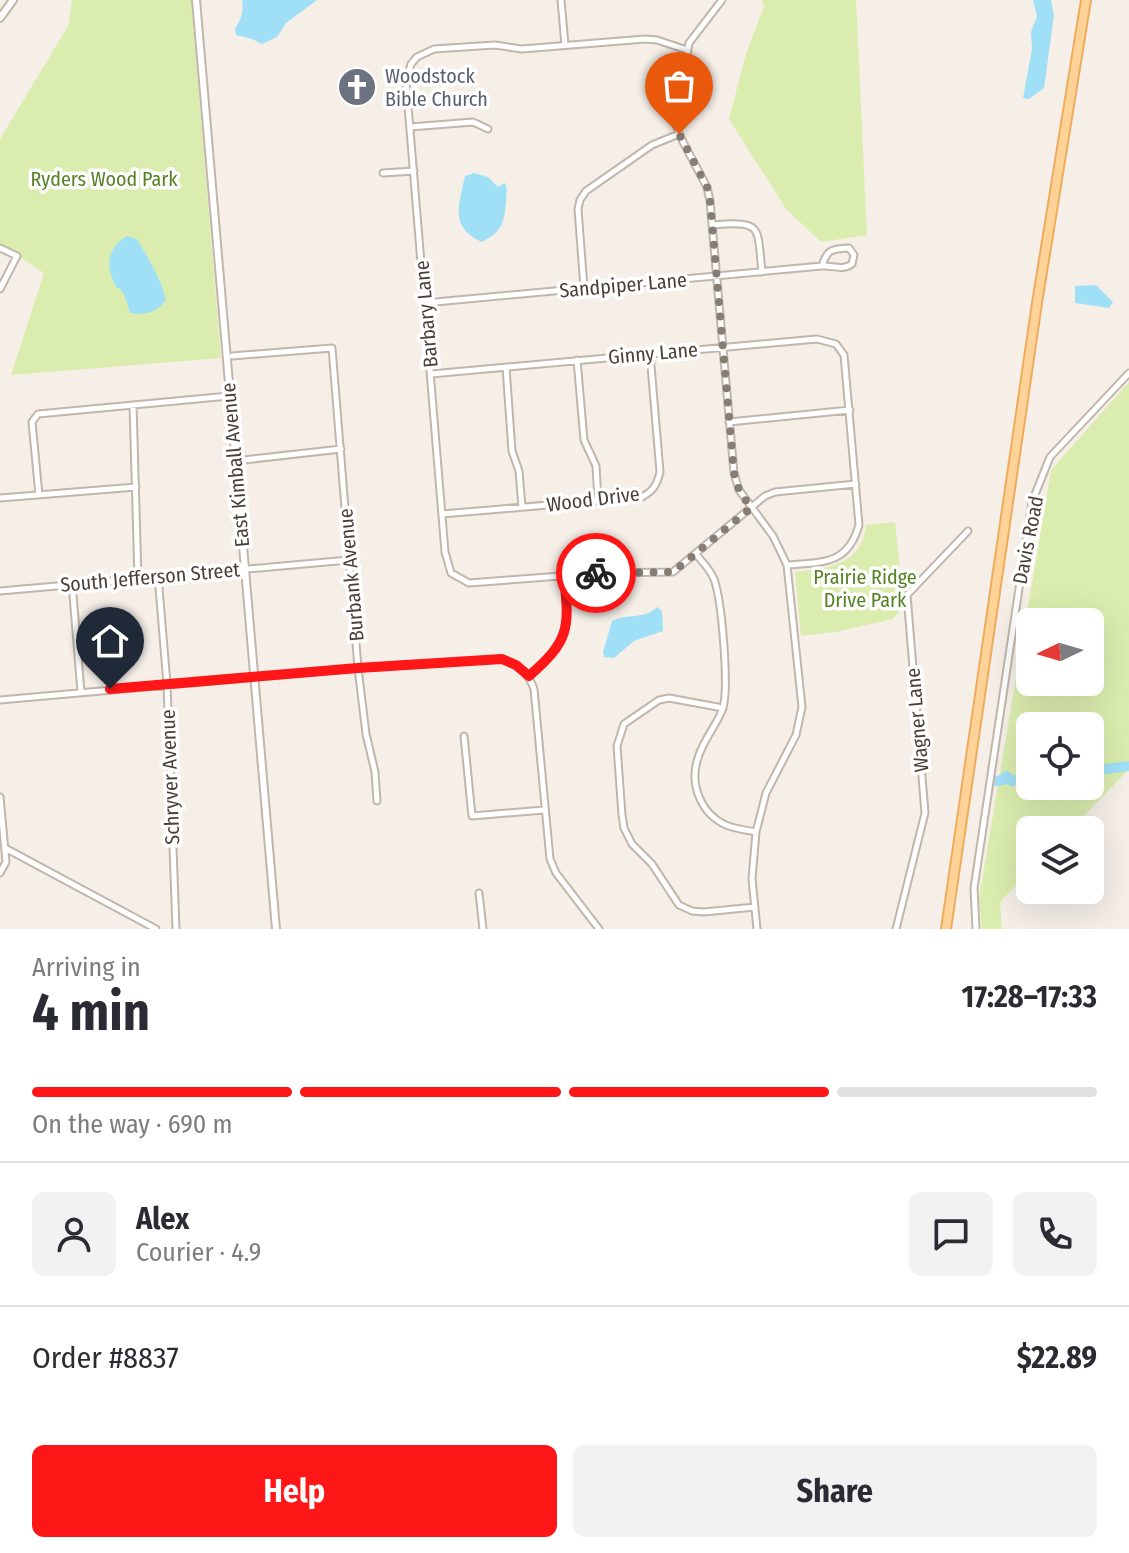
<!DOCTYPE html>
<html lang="en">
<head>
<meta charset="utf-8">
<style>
	body { margin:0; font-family:"Fira Sans Condensed",sans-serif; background:#f2f2f3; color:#2b2b33; height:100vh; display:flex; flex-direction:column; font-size:30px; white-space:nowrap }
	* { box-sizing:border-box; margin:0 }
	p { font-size:26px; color:#7c7c81 }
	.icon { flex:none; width:44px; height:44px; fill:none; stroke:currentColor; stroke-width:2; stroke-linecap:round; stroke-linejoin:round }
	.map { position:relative; height:929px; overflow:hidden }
	.sheet { display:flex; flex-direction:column; background:#fff; flex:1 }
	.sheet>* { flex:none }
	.needle { width:52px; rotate:265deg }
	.controls { position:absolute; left:1016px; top:608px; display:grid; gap:16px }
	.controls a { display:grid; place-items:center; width:88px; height:88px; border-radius:12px; background:#fff; box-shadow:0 8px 32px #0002; font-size:40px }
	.pin { position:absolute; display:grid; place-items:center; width:68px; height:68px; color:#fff; margin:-82px -34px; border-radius:50% 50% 50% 0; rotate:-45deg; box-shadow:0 0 8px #0007 }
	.pin .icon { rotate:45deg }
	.courier { position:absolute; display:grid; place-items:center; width:80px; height:80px; margin:-40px; border:6px solid #ff1616; border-radius:50%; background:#fff; color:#222; box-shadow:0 2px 10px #0007 }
	.head em { font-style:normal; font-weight:700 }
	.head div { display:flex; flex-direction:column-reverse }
	.head { display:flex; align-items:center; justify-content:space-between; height:136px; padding:0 32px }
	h1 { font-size:52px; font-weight:700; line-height:60px }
	.bar { display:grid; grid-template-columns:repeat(4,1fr); gap:12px 8px; align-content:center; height:96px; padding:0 32px }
	.bar i { height:10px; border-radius:6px; background:#e1e1e2 }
	.bar .active { background:#ff1616 }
	.bar p { grid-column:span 4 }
	.line { display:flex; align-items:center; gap:20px; padding:0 32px; border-top:2px solid #e1e1e2 }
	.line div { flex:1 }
	.round { display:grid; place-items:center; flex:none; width:84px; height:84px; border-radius:12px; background:#f2f2f3 }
	.action { display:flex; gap:16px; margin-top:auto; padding:16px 32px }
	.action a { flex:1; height:92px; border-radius:12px; background:#ff1616; color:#fff; font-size:32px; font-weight:700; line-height:92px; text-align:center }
	.action a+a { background:#f2f2f3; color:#2b2b33 }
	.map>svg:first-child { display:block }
	.green { fill:#daedae; fill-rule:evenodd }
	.water { fill:#a0e0f7 }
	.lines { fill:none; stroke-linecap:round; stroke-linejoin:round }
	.river { stroke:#a0e0f7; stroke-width:10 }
	.minor-casing { stroke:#c2b6aa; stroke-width:9 }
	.tertiary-casing { stroke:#c2b6aa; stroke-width:10 }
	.primary-casing { stroke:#eead5e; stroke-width:12 }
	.minor { stroke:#fff; stroke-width:5 }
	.tertiary { stroke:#fff; stroke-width:6 }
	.primary { stroke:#ffd298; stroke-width:8 }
	.done { stroke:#867d74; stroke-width:8; stroke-dasharray:0 14.4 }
	.route { stroke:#ff1616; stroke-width:10 }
	.labels { text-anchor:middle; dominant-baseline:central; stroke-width:7; stroke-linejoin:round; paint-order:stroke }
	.worship-label { font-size:20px; fill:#5b616d; stroke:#fff; text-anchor:start }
	.park-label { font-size:20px; fill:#558123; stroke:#fff }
	.street-label { font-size:20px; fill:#4a3f36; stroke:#fff }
</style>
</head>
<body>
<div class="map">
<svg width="1129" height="929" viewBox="0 0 1129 929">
	<rect width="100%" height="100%" fill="#f5efe8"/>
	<path class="green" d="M72 0H191L221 358 11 375 44 273 0 244V139L68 26Z
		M762 0H856L867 235 821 242 786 209 729 119 746 54 764 6Z
		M1129 382V769L1070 830H1030V871L1000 902 1002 929H982L979 898 1051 470ZM1030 622H1090V682H1030ZM1030 726H1090V786H1030Z
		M895 522 904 606 893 619 836 632 801 636 795 572C827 568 863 565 866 525Z"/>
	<path class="water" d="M242 0H317L286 23 277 37 262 44 252 39 236 35 235 29C241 19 244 12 242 0Z
		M1033 0H1051L1054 16 1044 88 1029 99 1023 98 1032 49 1031 32 1037 16Z
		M474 173 488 177 498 187 505 183C508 190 506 194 506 203 504 224 501 232 482 242 449 227 459 206 465 176Z
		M127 236 137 239C148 258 161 278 166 300 156 313 147 315 130 313 128 307 126 298 123 293 116 282 120 295 114 283 105 263 109 247 127 236Z
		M1096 285 1113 302 1109 308 1075 303V286Z
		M657 607 662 611 663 631 634 641 614 658 604 657 603 652 612 621C626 613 645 620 657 607Z"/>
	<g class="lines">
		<path class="river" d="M1090 771 1129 766
			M996 781 1004 780 1006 776 1012 781 1030 777"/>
		<defs>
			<path id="minor" d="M561 0 565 45
				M722 0 689 43 676 115 677 128 683 142 707 187 710 201 734 473 739 490 773 536 787 565 802 707 796 735 766 793 756 832 752 879 757 929
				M687 50 657 40 645 39 522 49 495 45 434 49 417 57 411 64 406 82 445 552 451 573 469 583 600 573 673 572 765 496 775 492 856 484
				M410 127 473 122 488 129
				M383 173 414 171
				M712 225C763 221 757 225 762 272
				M0 248 17 256 0 289
				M584 288 578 209 580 200 586 191 652 145 679 134
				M425 303 822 266C832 265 842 271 852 264L854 255 849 248C832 249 827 249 822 266
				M232 356 332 348 358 668 366 734 375 772 377 801
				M577 360 584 440 596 466 598 501
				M506 367 512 451 519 471 522 507
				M431 374 817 339 836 344 844 355 859 525C848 565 822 562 787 565
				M133 405 138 578
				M729 422 850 410
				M235 461 341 449
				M39 495 32 422 38 414 229 396
				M0 498 136 487
				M442 514 642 497C653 491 657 485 660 472L650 354
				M696 554C702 562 710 569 714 579 722 601 729 686 723 708 717 725 703 740 698 758 689 784 701 814 726 825 735 829 746 830 756 832
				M158 576 167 684 176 929
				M72 583 81 692
				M0 591 349 560
				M529 676C569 641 570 629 564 577
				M0 700 358 668 502 659C518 666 528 672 534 689L550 859 556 873 599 929
				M723 708 669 698 659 700 624 724 617 746 622 815 624 828 632 844 652 864 679 905 692 911 704 912 755 907
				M464 736 472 816 544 810
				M0 797 6 862 0 873
				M5 848 156 929
				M479 893 483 929
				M896 929 925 813 907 595 968 531
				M976 929 974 888 1032 502 1050 457 1129 373"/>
			<path id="tertiary" d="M196 0 276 929
				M0 18 13 0"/>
			<path id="primary" d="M946 929 1037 303 1086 0"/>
		</defs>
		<use href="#minor" class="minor-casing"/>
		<use href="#tertiary" class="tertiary-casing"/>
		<use href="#primary" class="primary-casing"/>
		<use href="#minor" class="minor"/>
		<use href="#tertiary" class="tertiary"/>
		<use href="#primary" class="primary"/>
	</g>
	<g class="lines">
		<path class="done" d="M596 573 673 572 751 508 739 490 734 473 710 201 707 187 679 134"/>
		<path class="route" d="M110 689 358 668 502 659 516 665 529 676C569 641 570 629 564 577L596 573"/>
	</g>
	<defs>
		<symbol id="church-disc" viewBox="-11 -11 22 22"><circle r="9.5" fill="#6b7280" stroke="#fff"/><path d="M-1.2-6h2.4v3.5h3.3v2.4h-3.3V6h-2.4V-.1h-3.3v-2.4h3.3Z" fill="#fff"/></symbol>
	</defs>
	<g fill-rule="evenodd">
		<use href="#church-disc" x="335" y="65" width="44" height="44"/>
	</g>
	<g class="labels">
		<g class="worship-label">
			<text x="385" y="76">Woodstock<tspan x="385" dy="23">Bible Church</tspan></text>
		</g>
		<g class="park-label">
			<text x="104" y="179">Ryders Wood Park</text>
			<text x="865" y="577">Prairie Ridge<tspan x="865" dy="23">Drive Park</tspan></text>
		</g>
		<g class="street-label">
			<text transform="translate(623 285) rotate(-5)">Sandpiper Lane</text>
			<text transform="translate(426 314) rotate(-95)">Barbary Lane</text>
			<text transform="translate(653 353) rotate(-5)">Ginny Lane</text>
			<text transform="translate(235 465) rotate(-95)">East Kimball Avenue</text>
			<text transform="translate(593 499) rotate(-7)">Wood Drive</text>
			<text transform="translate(1028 540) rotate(-79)">Davis Road</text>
			<text transform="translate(351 575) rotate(-95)">Burbank Avenue</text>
			<text transform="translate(150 577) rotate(-5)">South Jefferson Street</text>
			<text transform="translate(917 720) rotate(-95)">Wagner Lane</text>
			<text transform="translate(170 777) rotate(-92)">Schryver Avenue</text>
		</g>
	</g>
</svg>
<div class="controls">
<a><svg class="needle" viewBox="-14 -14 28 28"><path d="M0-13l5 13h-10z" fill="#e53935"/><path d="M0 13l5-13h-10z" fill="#7c7c81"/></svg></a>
<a><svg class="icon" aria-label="locate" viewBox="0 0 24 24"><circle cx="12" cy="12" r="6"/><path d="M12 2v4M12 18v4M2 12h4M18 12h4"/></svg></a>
<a><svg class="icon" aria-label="layers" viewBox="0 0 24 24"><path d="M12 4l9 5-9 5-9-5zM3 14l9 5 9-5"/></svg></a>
</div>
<div class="pin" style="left:679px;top:134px;background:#ea580c"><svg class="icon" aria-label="bag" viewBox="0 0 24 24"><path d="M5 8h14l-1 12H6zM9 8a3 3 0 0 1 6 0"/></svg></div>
<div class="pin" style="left:110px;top:689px;background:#1f2937"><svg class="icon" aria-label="home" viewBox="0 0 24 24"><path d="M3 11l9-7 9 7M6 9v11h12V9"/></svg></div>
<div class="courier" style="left:596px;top:573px"><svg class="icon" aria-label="bike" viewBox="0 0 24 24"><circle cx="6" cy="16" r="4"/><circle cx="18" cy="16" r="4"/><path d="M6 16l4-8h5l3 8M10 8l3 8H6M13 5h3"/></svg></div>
</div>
<section class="sheet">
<div class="head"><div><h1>4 min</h1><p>Arriving in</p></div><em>17:28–17:33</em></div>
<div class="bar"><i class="active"></i><i class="active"></i><i class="active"></i><i></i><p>On the way · 690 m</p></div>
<div class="line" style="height:144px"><a class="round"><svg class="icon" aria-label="person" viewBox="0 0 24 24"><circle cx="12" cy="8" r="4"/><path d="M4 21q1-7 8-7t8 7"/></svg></a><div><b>Alex</b><p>Courier · 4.9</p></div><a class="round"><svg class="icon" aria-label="chat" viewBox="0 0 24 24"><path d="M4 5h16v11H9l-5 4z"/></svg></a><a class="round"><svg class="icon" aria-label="phone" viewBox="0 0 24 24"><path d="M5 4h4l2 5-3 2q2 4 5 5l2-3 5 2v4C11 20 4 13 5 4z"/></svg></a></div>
<div class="line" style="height:104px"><div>Order #8837</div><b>$22.89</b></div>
<div class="action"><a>Help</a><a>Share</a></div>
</section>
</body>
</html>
